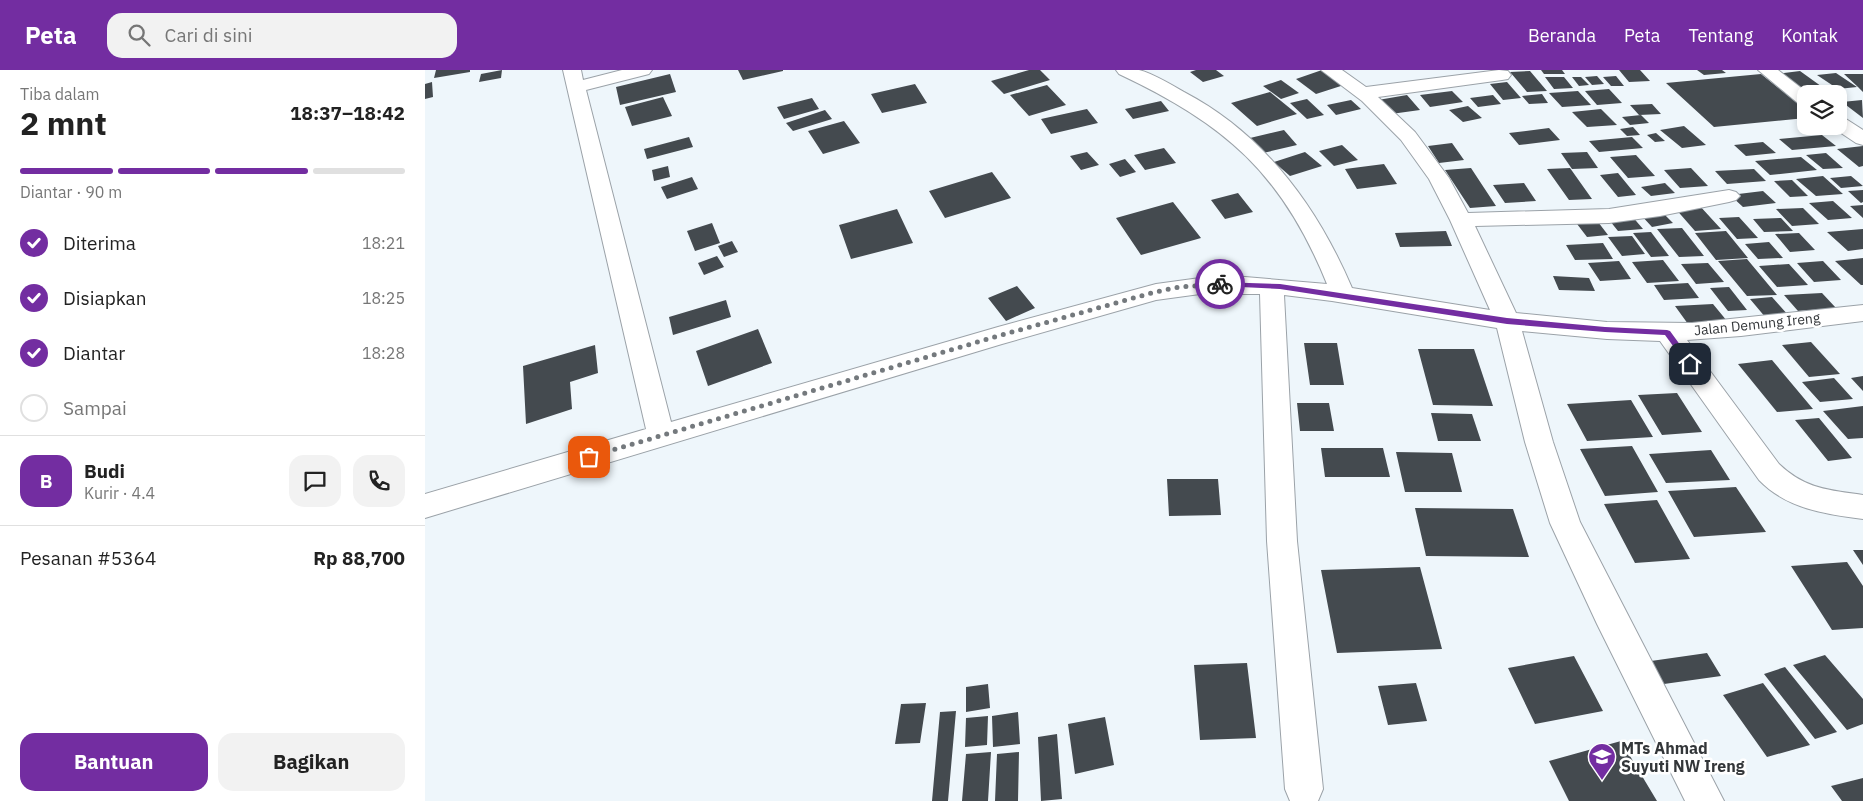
<!DOCTYPE html>
<html lang="id">
<head>
<meta charset="utf-8">
<style>
	body { margin:0; font-family:"IBM Plex Sans",sans-serif; background:#f2f2f2; color:#222; height:100vh; display:flex; flex-direction:column; font-size:19px; white-space:nowrap }
	* { box-sizing:border-box; margin:0 }
	p { font-size:16px; color:#767676 }
	.icon { flex:none; width:28px; height:28px; fill:none; stroke:currentColor; stroke-width:2; stroke-linecap:round; stroke-linejoin:round }
	.map { position:relative; flex:1; overflow:hidden }
	.details { display:flex; flex-direction:column; background:#fff; width:425px }
	.details>* { flex:none }
	.controls { position:absolute; left:1372px; top:15px; display:grid; gap:10px }
	.controls a { display:grid; place-items:center; width:50px; height:50px; border-radius:10px; background:#fff; box-shadow:0 2px 8px #0003; font-size:25px }
	.pin { position:absolute; display:grid; place-items:center; width:42px; height:42px; color:#fff; margin:-21px; border-radius:10px; box-shadow:0 2px 8px #0006 }
	.courier { position:absolute; display:grid; place-items:center; width:50px; height:50px; margin:-25px; border:4px solid #732da1; border-radius:50%; background:#fff; color:#222; box-shadow:0 1px 6px #0007 }
	.headline em { font-style:normal; font-weight:700 }
	.headline div { display:flex; flex-direction:column-reverse }
	.headline { display:flex; align-items:center; justify-content:space-between; height:85px; padding:0 20px }
	h1 { font-size:32px; font-weight:700; line-height:38px }
	.bar { display:grid; grid-template-columns:repeat(4,1fr); gap:8px 5px; align-content:center; height:60px; padding:0 20px }
	.bar i { height:6px; border-radius:4px; background:#e0e0e0 }
	.bar .current { background:#732da1 }
	.bar p { grid-column:span 4 }
	.line { display:flex; align-items:center; gap:12px; padding:0 20px; border-top:1px solid #e0e0e0 }
	.line div { flex:1 }
	.round { display:grid; place-items:center; flex:none; width:52px; height:52px; border-radius:15px; background:#f2f2f2 }
	ol { padding:0 20px; list-style:none }
	li { display:flex; align-items:center; gap:15px; height:55px }
	li p { margin-inline-start:auto }
	li .icon { padding:5px; border-radius:50%; background:#732da1; color:#fff; stroke-width:4 }
	li:last-child { color:#767676 }
	li i { width:28px; height:28px; border:2px solid #e0e0e0; border-radius:50% }
	.action { display:flex; gap:10px; margin-top:auto; padding:10px 20px }
	.action a { flex:1; height:58px; border-radius:15px; background:#732da1; color:#fff; font-size:20px; font-weight:700; line-height:58px; text-align:center }
	.action a+a { background:#f2f2f2; color:#222 }
	header { display:flex; align-items:center; gap:30px; box-sizing:border-box; height:70px; padding:0 25px; background:#732da1; color:#fff }
	header strong { font-size:24px }
	nav { display:flex; gap:28px; margin-inline-start:auto; font-size:18px }
	.search { width:350px; height:45px; background:#f2f2f2; display:flex; align-items:center; gap:12px; box-sizing:border-box; padding:0 18px; border-radius:15px; color:#767676; font-size:19px }
	main { display:flex; flex:1; min-height:0 }
	.map>svg:first-child { display:block }
	.building { fill:#444a4f }
	.lines { fill:none; stroke-linecap:round; stroke-linejoin:round }
	.minor-casing { stroke:#9ba2a8; stroke-width:2 }
	.minor { fill:#fff; fill-rule:evenodd }
	.route { fill:#732da1 }
	.done { stroke:#74797d; stroke-width:5; stroke-dasharray:0 9 }
	.labels { text-anchor:middle; dominant-baseline:central; stroke-width:5; stroke-linejoin:round; paint-order:stroke }
	.street-label { font-size:14px; fill:#333639; stroke:#fff }
	.near-poi-label { font-size:16px; font-weight:bold; fill:#333639; stroke:#fff; text-anchor:start }
</style>
</head>
<body>
<header>
<strong>Peta</strong>
<div class="search"><svg class="icon" aria-label="search" viewBox="0 0 24 24"><circle cx="10" cy="10" r="6"/><path d="M15 15l6 6"/></svg>Cari di sini</div>
<nav><a>Beranda</a><a>Peta</a><a>Tentang</a><a>Kontak</a></nav>
</header>
<main>
<section class="details">
<div class="headline"><div><h1>2 mnt</h1><p>Tiba dalam</p></div><em>18:37–18:42</em></div>
<div class="bar"><i class="current"></i><i class="current"></i><i class="current"></i><i></i><p>Diantar · 90 m</p></div>
<ol>
<li><svg class="icon" aria-label="check" viewBox="0 0 24 24"><path d="M5 12l5 5 9-10"/></svg>Diterima<p>18:21</p></li>
<li><svg class="icon" aria-label="check" viewBox="0 0 24 24"><path d="M5 12l5 5 9-10"/></svg>Disiapkan<p>18:25</p></li>
<li><svg class="icon" aria-label="check" viewBox="0 0 24 24"><path d="M5 12l5 5 9-10"/></svg>Diantar<p>18:28</p></li>
<li><i></i>Sampai</li>
</ol>
<div class="line" style="height:90px"><b class="round" style="background:#732da1;color:#fff">B</b><div><b>Budi</b><p>Kurir · 4.4</p></div><a class="round"><svg class="icon" aria-label="chat" viewBox="0 0 24 24"><path d="M4 5h16v11H9l-5 4z"/></svg></a><a class="round"><svg class="icon" aria-label="phone" viewBox="0 0 24 24"><path d="M5 4h4l2 5-3 2q2 4 5 5l2-3 5 2v4C11 20 4 13 5 4z"/></svg></a></div>
<div class="line" style="height:65px"><div>Pesanan #5364</div><b>Rp 88,700</b></div>
<div class="action"><a>Bantuan</a><a>Bagikan</a></div>
</section>
<div class="map">
<svg width="1438" height="731" viewBox="0 0 1438 731">
	<rect width="100%" height="100%" fill="#eef6fb"/>
	<path class="building" d="M11 0H45V2L9 8Z
		M77 0 76 8 54 12 56 4Z
		M313 0H358V1L318 10Z
		M604 0H615L625 10 579 24 566 11Z
		M771 0H791L799 6 778 12 765 2Z
		M897 0 919 15 891 24 871 9Z
		M1116 0H1137L1140 4H1119Z
		M1194 0H1215L1225 11 1204 12Z
		M1272 0H1297L1301 3 1279 5Z
		M1105 1 1122 21 1102 22 1085 2Z
		M1375 1 1400 19 1376 23 1350 4Z
		M1411 3 1432 17 1413 19 1392 5Z
		M245 4 251 22 195 35 191 17Z
		M1336 4 1381 40V48L1289 57 1241 13Z
		M1419 4H1438V22L1433 17Z
		M1172 6 1179 14 1167 15 1160 7Z
		M1191 6 1199 16H1186L1178 7Z
		M1120 7H1139L1148 18 1129 19Z
		M1147 7H1156L1164 15 1154 16Z
		M856 10 874 23 856 29 838 16Z
		M7 12 8 27 0 29V14Z
		M1082 12 1096 28 1078 30 1065 14Z
		M490 14 502 33 457 43 446 24Z
		M622 15 641 35 604 46 585 25Z
		M1184 19 1197 33 1172 35 1160 21Z
		M1027 21 1038 32 1005 37 995 25Z
		M1153 21 1166 35 1137 37 1124 23Z
		M845 22 872 44 832 56 806 33Z
		M1117 24 1123 33 1104 34 1097 26Z
		M982 25 995 40 966 44 953 30Z
		M1068 25 1076 34 1053 37 1045 28Z
		M238 27 247 46 207 56 200 37Z
		M387 28 394 39 359 49 352 37Z
		M882 29 899 45 882 49 865 33Z
		M926 30 936 39 911 45 902 35Z
		M1437 30 1438 48 1417 32Z
		M736 31 744 41 708 49 700 39Z
		M1227 34 1236 44 1214 45 1205 35Z
		M1043 36 1057 48 1038 52 1024 40Z
		M662 39 673 53 626 64 616 49Z
		M1176 39 1192 55 1162 57 1147 42Z
		M400 40 407 49 368 61 361 53Z
		M1216 45 1224 53 1205 55 1197 47Z
		M419 51 435 73 398 84 383 61Z
		M1259 56 1281 75 1257 78 1235 60Z
		M1208 57 1215 65 1202 66 1195 59Z
		M1124 58 1135 70 1094 75 1084 63Z
		M859 60 872 75 838 83 825 68Z
		M1231 63 1240 71 1230 72 1222 65Z
		M1397 65 1411 76 1367 80 1354 69Z
		M264 67 268 77 222 89 219 79Z
		M1207 67 1218 78 1174 82 1164 71Z
		M1338 72 1351 83 1321 86 1309 75Z
		M1027 73 1039 90 1014 93 1003 76Z
		M917 75 933 90 909 96 894 81Z
		M1438 76V96L1434 97 1412 79Z
		M739 78 751 93 720 100 709 85Z
		M662 82 674 95 656 100 645 86Z
		M880 82 897 96 865 106 849 92Z
		M1162 82 1173 98 1147 99 1136 83Z
		M1401 83 1418 98 1398 99 1381 85Z
		M1211 85 1230 106 1203 108 1185 87Z
		M1376 87 1392 100 1345 105 1330 91Z
		M700 89 711 102 695 107 684 94Z
		M959 94 972 114 932 119 920 99Z
		M243 96 245 107 229 111 227 100Z
		M1046 98 1071 136 1045 138 1020 100Z
		M1145 98 1167 129 1144 130 1122 99Z
		M1266 98 1283 116 1255 118 1239 100Z
		M1329 99 1341 111 1302 114 1290 101Z
		M567 102 586 128 520 148 504 121Z
		M1193 103 1211 125 1193 127 1175 105Z
		M1398 106 1418 124 1391 126 1371 109Z
		M1426 106 1438 116 1416 118 1405 108Z
		M267 107 273 119 242 129 236 117Z
		M1367 110 1383 126 1365 127 1349 111Z
		M1099 113 1111 131 1080 133 1068 115Z
		M1240 113 1250 123 1226 126 1216 117Z
		M1438 120V132L1436 133 1423 121Z
		M1338 121 1351 133 1318 137 1305 125Z
		M813 123 828 142 800 149 786 130Z
		M1408 131 1427 148 1403 150 1384 133Z
		M748 132 776 168 716 185 691 148Z
		M1274 135 1296 159 1270 161 1249 137Z
		M1438 135V148L1425 136Z
		M1378 138 1394 154 1367 156 1351 139Z
		M472 139 488 173 426 189 414 155Z
		M1235 140 1248 153 1227 157 1215 144Z
		M1206 145 1218 159 1193 161 1181 146Z
		M1314 147 1333 168 1312 169 1294 148Z
		M1170 148 1183 165 1162 167 1149 150Z
		M1356 148 1368 161 1339 162 1328 149Z
		M287 153 295 173 270 181 262 161Z
		M1257 158 1279 186 1254 187 1232 159Z
		M1438 159V179L1423 181 1402 162Z
		M1021 161 1027 176 975 177 970 163Z
		M1301 161 1323 188 1291 190 1270 163Z
		M1226 162 1244 186 1226 187 1208 163Z
		M1374 163 1390 180 1365 182 1350 164Z
		M1207 166 1220 184 1197 186 1183 167Z
		M307 171 313 182 299 187 293 176Z
		M1344 172 1358 188 1333 189 1320 174Z
		M1178 173 1188 189 1150 190 1141 175Z
		M292 186 299 197 279 205 273 193Z
		M1438 188V215H1436L1410 191Z
		M1322 189 1352 225 1322 226 1293 191Z
		M1238 190 1254 211 1222 213 1207 192Z
		M1194 191 1206 209 1175 211 1163 193Z
		M1398 191 1416 210 1389 212 1372 193Z
		M1283 193 1299 212 1271 214 1256 194Z
		M1364 194 1383 215 1352 217 1334 196Z
		M1128 206 1164 208 1170 221 1134 220Z
		M1263 213 1274 228 1239 230 1229 215Z
		M592 216 610 238 581 251 563 228Z
		M1304 217 1322 240 1303 241 1285 218Z
		M1397 223 1411 238 1373 241 1359 225Z
		M1347 227 1364 246 1341 248 1325 229Z
		M301 230 306 247 248 265 244 247Z
		M1288 234 1302 251 1263 254 1250 236Z
		M333 259 347 293 283 316 271 281Z
		M1386 272 1415 304 1384 307 1357 275Z
		M879 273H912L919 315H885Z
		M170 275 173 303 145 312 147 339 101 354 98 296Z
		M993 279H1049L1068 336 1008 335Z
		M1347 290 1388 339 1352 342 1313 294Z
		M1438 306V321L1426 308Z
		M1409 308 1428 329 1395 332 1377 312Z
		M1252 323 1277 362 1237 365 1213 325Z
		M1206 330 1228 367 1162 371 1142 334Z
		M872 333H904L909 361H875Z
		M1438 336V368L1423 369 1398 341Z
		M1006 343 1047 344 1056 371H1013Z
		M1394 348 1427 388 1403 391 1370 350Z
		M1207 376 1233 422 1180 426 1155 379Z
		M896 378H958L965 407H900Z
		M1286 380 1305 410 1241 413 1224 384Z
		M971 382 1027 383 1037 422H980Z
		M742 409H793L796 445 744 446Z
		M1311 417 1341 462 1269 467 1243 421Z
		M1232 430 1265 489 1210 493 1179 434Z
		M990 438 1088 439 1104 487 1001 486Z
		M1428 480H1438V495Z
		M1422 492 1438 516V558L1407 560 1366 496Z
		M995 497 1017 579 912 583 896 500Z
		M1282 583 1296 606 1239 614 1226 591Z
		M1400 585 1438 629V654L1422 660 1368 595Z
		M1149 586 1178 641 1110 654 1083 598Z
		M822 593 831 668 775 670 769 595Z
		M1360 597 1412 662 1390 669 1339 604Z
		M991 613 1002 651 963 655 953 616Z
		M1338 613 1385 675 1342 687 1298 625Z
		M563 614 565 638 541 642V617Z
		M501 633 495 673 470 674 476 634Z
		M531 641 523 731H507L515 642Z
		M593 642 595 674 568 677 567 646Z
		M563 646 562 675 540 677 541 648Z
		M680 647 689 695 650 704 643 654Z
		M632 664 637 729 616 731 613 667Z
		M1196 671 1232 731H1144L1124 691Z
		M566 682 563 731H537L541 684Z
		M594 682 593 731H570L572 684Z
		M1438 708V731H1417L1406 716Z"/>
	<g class="lines">
		<defs>
			<path id="minor" d="M138 0H156L158 10 197 0H227L224 4 161 20 246 352 573 257 731 214 775 208 820 207 902 214C857 103 800 54 694 4L691 0C698 0 707 0 714 0 727 3 747 15 759 22 839 64 892 136 927 218L1065 240 1025 150 1004 109 976 70 937 31 896 0H917L941 17 1074 0 1083 1 1086 5 1083 9 1077 10 953 27 990 62 1024 108 1043 143 1184 139 1304 120 1311 122 1315 126 1311 130 1304 132 1235 146 1184 153 1050 156 1091 243 1182 252 1267 253 1438 235V251L1316 266 1262 270 1354 394C1380 419 1404 420 1438 425V449C1400 444 1362 439 1334 410L1235 271 1182 269 1097 261 1128 372 1155 452 1299 731H1260L1172 554 1125 453 1100 372 1072 258 907 231 859 225 872 471 898 719 893 731H865L860 719 842 471 835 224H775L731 230 577 274 0 448V424L221 359Z
				M1333 0H1353L1384 24H1381V35L1374 34Z
				M1414 47 1421 49 1438 60V75L1431 73 1407 57 1414 56Z"/>
		</defs>
		<use href="#minor" class="minor-casing"/>
		<use href="#minor" class="minor"/>
	</g>
	<path class="route" d="M793 212 855 214 1082 248 1180 257 1242 260 1245 261 1269 294 1268 295H1262L1240 265 1180 262 1082 254 855 219 795 216 792 214Z"/>
	<g class="lines">
		<path class="done" d="M164 387 573 266 730 222 755 217 795 214"/>
	</g>
	<defs>
		<symbol id="school-pin" viewBox="-11 -11 22 30"><path d="M0 17L-7.5 6A9.5 9.5 0 1 1 7.5 6Z" fill="#732da1" stroke="#fff"/><path d="M0-5L7-2L0 1L-7-2ZM-4 1L0 2.5L4 1V4Q0 6-4 4Z" fill="#fff"/></symbol>
	</defs>
	<g fill-rule="evenodd">
		<use href="#school-pin" x="1161" y="671" width="32" height="43"/>
	</g>
	<g class="labels">
		<g class="street-label">
			<text transform="translate(1332 254) rotate(-6)">Jalan Demung Ireng</text>
		</g>
		<g class="near-poi-label">
			<text x="1196" y="678">MTs Ahmad<tspan x="1196" dy="18">Suyuti NW Ireng</tspan></text>
		</g>
	</g>
</svg>
<div class="controls">
<a><svg class="icon" aria-label="layers" viewBox="0 0 24 24"><path d="M12 4l9 5-9 5-9-5zM3 14l9 5 9-5"/></svg></a>
</div>
<div class="pin" style="left:164px;top:387px;background:#ea580c"><svg class="icon" aria-label="bag" viewBox="0 0 24 24"><path d="M5 8h14l-1 12H6zM9 8a3 3 0 0 1 6 0"/></svg></div>
<div class="pin" style="left:1265px;top:294px;background:#1f2937"><svg class="icon" aria-label="home" viewBox="0 0 24 24"><path d="M3 11l9-7 9 7M6 9v11h12V9"/></svg></div>
<div class="courier" style="left:795px;top:214px"><svg class="icon" aria-label="bike" viewBox="0 0 24 24"><circle cx="6" cy="16" r="4"/><circle cx="18" cy="16" r="4"/><path d="M6 16l4-8h5l3 8M10 8l3 8H6M13 5h3"/></svg></div>
</div>
</main>
</body>
</html>
